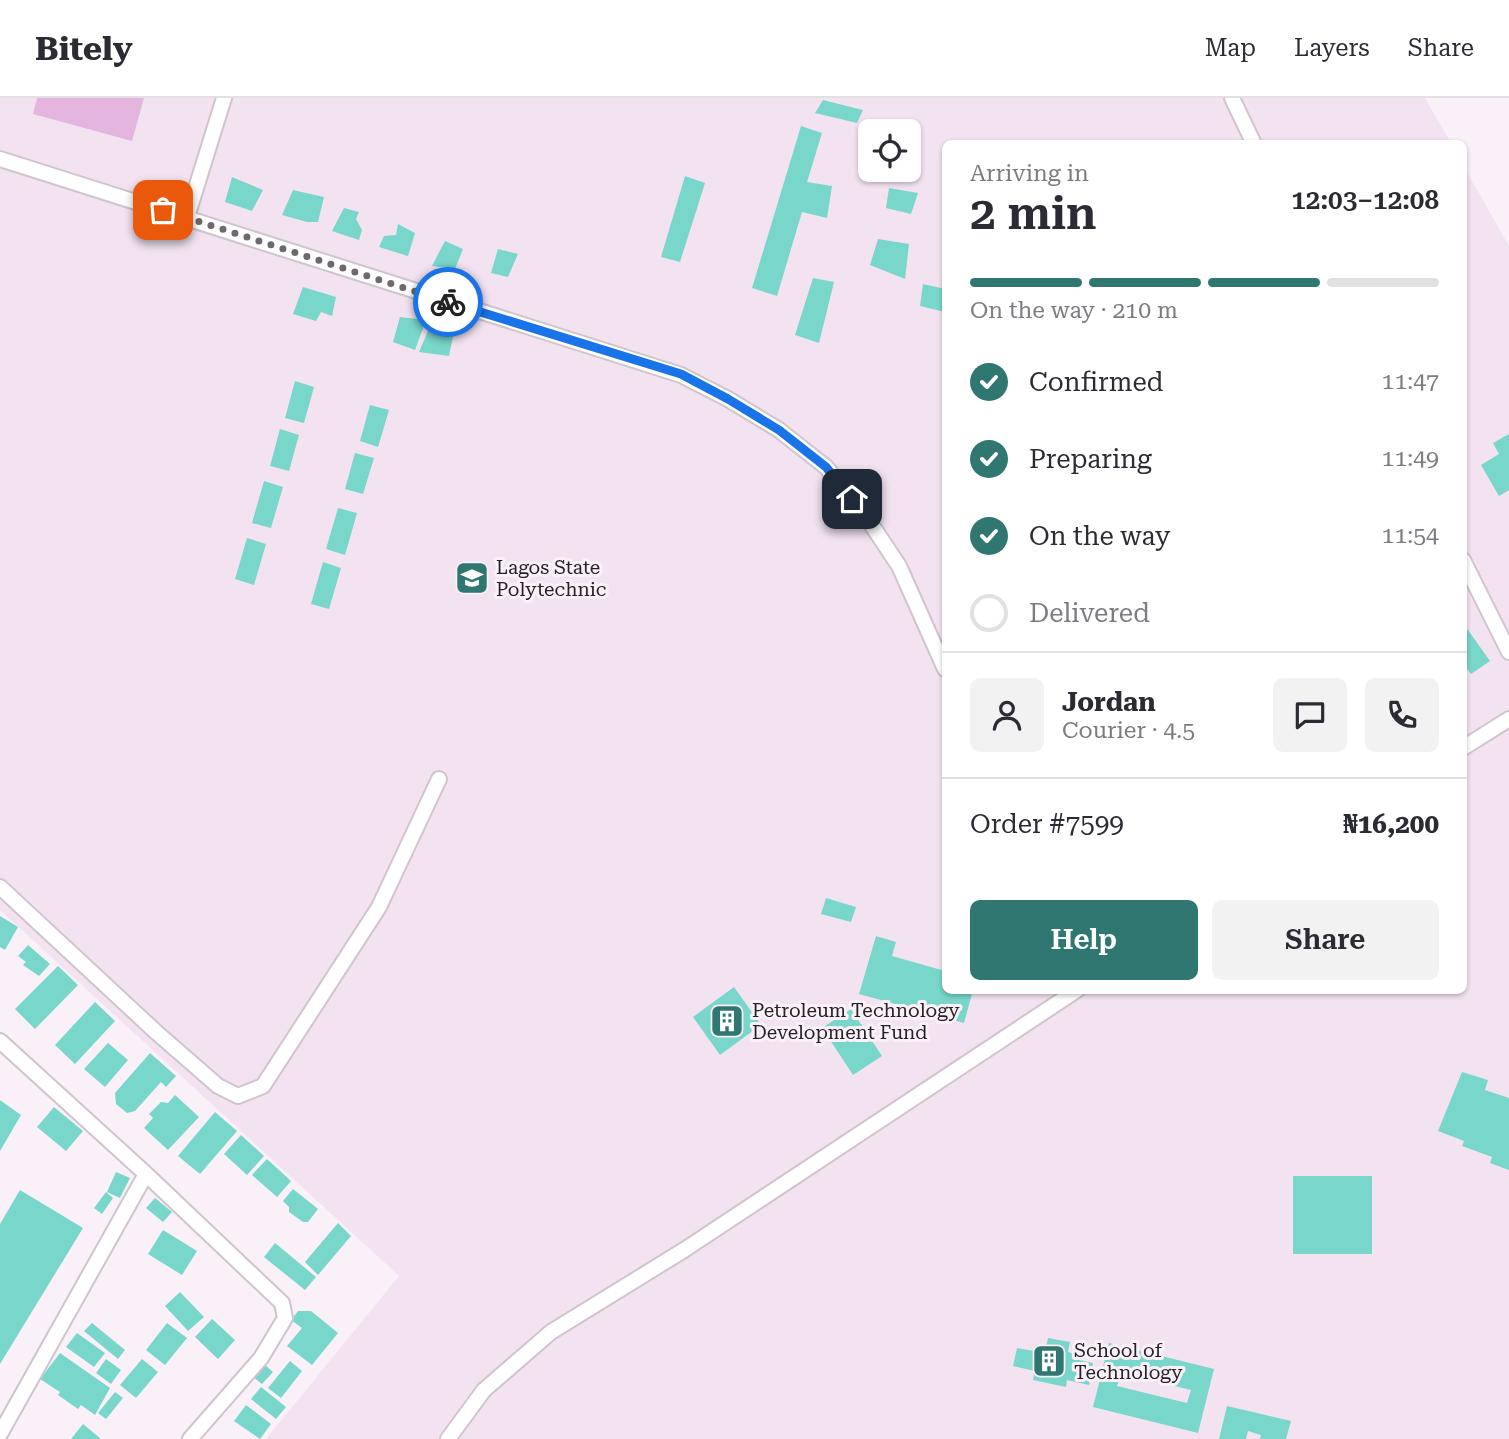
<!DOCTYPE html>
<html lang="en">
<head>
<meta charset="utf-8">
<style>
	body { margin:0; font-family:"Roboto Serif",serif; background:#f2f2f3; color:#2b2b33; height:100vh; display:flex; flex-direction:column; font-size:26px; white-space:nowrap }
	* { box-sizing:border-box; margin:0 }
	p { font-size:23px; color:#7c7c81 }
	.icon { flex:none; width:38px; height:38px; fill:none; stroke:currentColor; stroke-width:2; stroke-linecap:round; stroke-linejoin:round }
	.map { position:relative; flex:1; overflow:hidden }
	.drawer { position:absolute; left:942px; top:42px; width:525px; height:854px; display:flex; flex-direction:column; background:#fff; border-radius:10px; box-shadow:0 2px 5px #0004 }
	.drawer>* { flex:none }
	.buttons { position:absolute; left:858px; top:21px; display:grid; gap:14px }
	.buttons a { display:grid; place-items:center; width:63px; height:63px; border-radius:10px; background:#fff; box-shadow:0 2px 5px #0004; font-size:35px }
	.pin { position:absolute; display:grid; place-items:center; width:60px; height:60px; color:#fff; margin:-30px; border-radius:14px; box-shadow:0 4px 10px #0006 }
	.courier { position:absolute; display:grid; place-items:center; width:70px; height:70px; margin:-35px; border:5px solid #1a73e8; border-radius:50%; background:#fff; color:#222; box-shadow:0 2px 9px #0007 }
	.overview em { font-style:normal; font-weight:600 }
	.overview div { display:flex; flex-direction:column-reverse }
	.overview { display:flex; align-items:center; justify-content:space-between; height:119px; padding:0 28px }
	h1 { font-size:46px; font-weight:600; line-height:52px }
	.bar { display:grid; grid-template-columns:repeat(4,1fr); gap:10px 7px; align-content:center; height:84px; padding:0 28px }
	.bar i { height:9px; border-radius:5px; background:#e1e1e2 }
	.bar .on { background:#2f7770 }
	.bar p { grid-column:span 4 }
	.line { display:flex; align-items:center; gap:18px; padding:0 28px; border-top:2px solid #e1e1e2 }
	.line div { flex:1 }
	.round { display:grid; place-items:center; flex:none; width:74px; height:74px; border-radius:10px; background:#f2f2f3 }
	ol { padding:0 28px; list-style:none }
	li { display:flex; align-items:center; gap:21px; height:77px }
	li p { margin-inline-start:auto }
	li .icon { padding:7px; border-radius:50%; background:#2f7770; color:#fff; stroke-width:4 }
	li:last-child { color:#7c7c81 }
	li i { width:38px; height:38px; border:4px solid #e1e1e2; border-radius:50% }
	.button { display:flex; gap:14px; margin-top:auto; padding:14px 28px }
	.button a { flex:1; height:80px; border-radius:10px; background:#2f7770; color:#fff; font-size:28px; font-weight:600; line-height:80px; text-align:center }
	.button a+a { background:#f2f2f3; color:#2b2b33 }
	header { display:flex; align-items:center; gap:42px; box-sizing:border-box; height:98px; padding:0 35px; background:#fff; border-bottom:2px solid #e1e1e2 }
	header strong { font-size:33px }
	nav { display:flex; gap:38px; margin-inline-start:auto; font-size:24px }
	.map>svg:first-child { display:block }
	.built { fill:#f3e3f1; fill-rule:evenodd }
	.green { fill:#e3b5df }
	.building { fill:#79d6cb; fill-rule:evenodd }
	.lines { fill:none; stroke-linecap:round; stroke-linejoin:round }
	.minor-casing { stroke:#cfc5cd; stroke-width:18 }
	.minor { stroke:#fff; stroke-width:14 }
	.done { stroke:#6f696f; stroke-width:7; stroke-dasharray:0 12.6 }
	.route { stroke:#1a73e8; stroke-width:9 }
	.labels { text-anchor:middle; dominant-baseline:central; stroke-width:6; stroke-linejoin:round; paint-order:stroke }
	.poi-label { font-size:19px; fill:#252125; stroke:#f9f0f8; text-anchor:start }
</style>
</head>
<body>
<header>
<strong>Bitely</strong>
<nav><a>Map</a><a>Layers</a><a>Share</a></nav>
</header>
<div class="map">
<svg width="1509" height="1341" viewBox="0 0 1509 1341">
	<rect width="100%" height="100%" fill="#f9f0f8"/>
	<path class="built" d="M0 0H1425L1451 45 945 46V892H1463V67L1509 148V1341H266L399 1178 0 812ZM870 33H908V72H870Z"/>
	<path class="green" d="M37 0H144L132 43 33 16Z"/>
	<path class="building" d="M823 2 863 12 857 25 815 15Z
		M801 28 822 35 807 84 832 88 827 120 802 114 777 198 752 190Z
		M685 78 705 85 680 164 661 159Z
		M232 79 263 92 252 113 225 104Z
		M889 90 918 95 911 116 886 110Z
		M293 92 324 99 318 124H307L282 117Z
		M344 110 359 114 356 121 362 132 359 142 332 133Z
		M398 126 415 135 408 158 379 149 384 138 396 137Z
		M878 141 909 146 905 181 870 167Z
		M445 143 463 151 455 171 432 168Z
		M498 151 518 156 508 179 491 175Z
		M813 180 834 184 819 245 795 237Z
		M923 186 945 191V214L920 208Z
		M303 189 336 199 332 218 321 214 316 223 293 216Z
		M400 219 426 222 415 252 393 244Z
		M431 226 454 234 449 258 419 254Z
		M295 283 314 289 304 325 285 320Z
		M370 307 389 312 378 349 360 343Z
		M280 331 299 337 289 373 270 368Z
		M1509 336V392L1499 398 1481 367 1499 356 1493 345Z
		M355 355 374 360 363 396 345 391Z
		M264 383 283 389 271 430 252 425Z
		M338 410 357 415 345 457 326 451Z
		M247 440 266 446 254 487 235 481Z
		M323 464 341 470 329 511 311 506Z
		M1463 525 1490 563 1471 576 1463 565Z
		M826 800 856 809 851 824 821 816Z
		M0 818 18 829 5 852 0 849Z
		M876 838 896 844 892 858 945 873V892H973L964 925 859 896Z
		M28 847 50 866 39 878 23 867 26 864 18 858Z
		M58 868 78 887 35 931 15 911Z
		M734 889 761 927 720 957 693 919Z
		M95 904 115 923 75 966 55 947Z
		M851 911 882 958 853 977 822 930Z
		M108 945 128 962 105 989 84 971Z
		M150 955 176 978 166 989 161 984 135 1013 127 1015 116 1006 115 995Z
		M1462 974 1488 982 1485 992 1509 1000V1072L1490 1065 1492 1059 1462 1048 1464 1043 1438 1033Z
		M175 997 199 1019 168 1052 144 1030 153 1020 149 1016 161 1004 168 1005Z
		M0 1002 21 1017 0 1053Z
		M54 1009 83 1033 66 1053 37 1029Z
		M215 1014 237 1033 200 1076 178 1058Z
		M241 1037 264 1058 247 1077 224 1056Z
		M267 1061 291 1083 277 1099 252 1077Z
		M116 1074 130 1080 120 1100 107 1094Z
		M1293 1078H1372V1156H1293Z
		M293 1091 318 1111 308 1124H303L289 1114V1109L283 1103Z
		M20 1092 83 1130 0 1266V1126Z
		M106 1094 113 1100 102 1116 94 1110Z
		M155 1100 172 1114 163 1124 146 1110Z
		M338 1125 351 1138 318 1177 305 1164Z
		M163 1132 197 1153 182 1177 148 1156Z
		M275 1145 316 1179 305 1192 264 1159Z
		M180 1194 204 1219 188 1233 165 1208Z
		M298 1213H311L338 1235 312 1267 287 1248 302 1230 291 1222Z
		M212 1221 235 1242 218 1261 195 1239Z
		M92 1225 125 1252 118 1261 84 1233Z
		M167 1225 187 1240 165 1267 146 1252Z
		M77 1235 105 1255 94 1269 66 1249Z
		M1048 1240 1070 1244 1068 1254 1075 1256 1074 1261 1093 1265 1089 1287 1067 1282 1066 1289 1033 1282 1035 1273 1013 1268 1017 1250 1034 1253 1036 1247 1046 1249Z
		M1109 1245 1214 1271 1198 1335 1093 1309ZM1121 1275 1191 1292 1187 1305 1117 1288Z
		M60 1255 110 1290 95 1317 81 1307 78 1311 58 1297 60 1294 40 1281Z
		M106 1261 121 1272 111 1286 96 1275Z
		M142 1261 158 1274 136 1300 120 1287Z
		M290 1263 302 1273 281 1300 268 1290Z
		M264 1266 273 1274 262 1286 253 1279Z
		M261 1289 286 1309 276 1321 251 1301Z
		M115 1294 123 1300 106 1321 98 1315Z
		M246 1307 271 1326 260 1341 234 1323Z
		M1227 1308 1291 1323 1286 1341H1260L1261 1337 1248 1333 1246 1341H1219Z
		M83 1326 101 1341H71Z"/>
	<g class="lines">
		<defs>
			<path id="minor" d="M1232 0 1254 46
				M0 61 681 277 728 301 779 332 826 369 865 417 899 468 945 571
				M187 119 224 0
				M1463 462 1509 554
				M1463 650 1509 621
				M0 789 156 934 218 988 238 998 263 988 379 809 439 681
				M0 943 146 1076 282 1205 285 1220 261 1260 190 1341
				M0 1336 146 1076
				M448 1341 484 1292 551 1234 684 1152 1077 892"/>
		</defs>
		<use href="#minor" class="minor-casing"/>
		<use href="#minor" class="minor"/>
	</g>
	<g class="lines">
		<path class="done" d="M163 112 448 204"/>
		<path class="route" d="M448 204 681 276 728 301 779 332 826 369 852 401"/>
	</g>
	<defs>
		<symbol id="university-square" viewBox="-11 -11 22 22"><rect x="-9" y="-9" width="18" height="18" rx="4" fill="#2f7770" stroke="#f9f0f8"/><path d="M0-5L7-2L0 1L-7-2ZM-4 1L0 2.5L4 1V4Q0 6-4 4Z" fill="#fff"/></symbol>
		<symbol id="building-square" viewBox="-11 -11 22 22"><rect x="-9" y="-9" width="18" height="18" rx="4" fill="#2f7770" stroke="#f9f0f8"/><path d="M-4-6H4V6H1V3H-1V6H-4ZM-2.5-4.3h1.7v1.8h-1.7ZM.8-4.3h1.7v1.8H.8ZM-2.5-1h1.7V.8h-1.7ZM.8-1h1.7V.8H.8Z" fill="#fff"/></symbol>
	</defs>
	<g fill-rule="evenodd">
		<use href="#university-square" x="453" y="461" width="38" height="38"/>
		<use href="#building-square" x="708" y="904" width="38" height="38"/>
		<use href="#building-square" x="1030" y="1244" width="38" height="38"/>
	</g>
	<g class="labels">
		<g class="poi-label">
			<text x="496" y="469">Lagos State<tspan x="496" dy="22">Polytechnic</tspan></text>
			<text x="752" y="912">Petroleum Technology<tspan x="752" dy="22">Development Fund</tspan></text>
			<text x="1074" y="1252">School of<tspan x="1074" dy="22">Technology</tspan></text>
		</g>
	</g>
</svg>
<div class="buttons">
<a><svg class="icon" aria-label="locate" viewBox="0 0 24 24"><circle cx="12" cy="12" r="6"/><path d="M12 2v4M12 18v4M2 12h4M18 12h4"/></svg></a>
</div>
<div class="pin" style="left:163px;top:112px;background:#ea580c"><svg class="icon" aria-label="bag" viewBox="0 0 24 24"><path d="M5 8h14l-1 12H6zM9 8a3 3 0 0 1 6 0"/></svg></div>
<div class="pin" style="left:852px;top:401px;background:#1f2937"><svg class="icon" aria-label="home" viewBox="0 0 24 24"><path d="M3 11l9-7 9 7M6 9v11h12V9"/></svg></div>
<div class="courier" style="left:448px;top:204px"><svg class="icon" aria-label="bike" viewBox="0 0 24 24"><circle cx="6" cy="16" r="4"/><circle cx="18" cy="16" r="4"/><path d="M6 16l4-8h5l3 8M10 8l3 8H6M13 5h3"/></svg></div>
<section class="drawer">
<div class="overview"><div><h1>2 min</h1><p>Arriving in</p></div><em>12:03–12:08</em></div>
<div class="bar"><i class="on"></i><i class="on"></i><i class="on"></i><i></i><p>On the way · 210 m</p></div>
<ol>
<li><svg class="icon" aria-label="check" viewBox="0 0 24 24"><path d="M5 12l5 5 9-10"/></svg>Confirmed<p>11:47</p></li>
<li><svg class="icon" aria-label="check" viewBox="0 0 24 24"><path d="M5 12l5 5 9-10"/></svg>Preparing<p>11:49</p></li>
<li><svg class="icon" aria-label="check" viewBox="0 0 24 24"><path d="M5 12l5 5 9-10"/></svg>On the way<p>11:54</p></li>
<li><i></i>Delivered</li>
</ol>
<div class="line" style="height:126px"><a class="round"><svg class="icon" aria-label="person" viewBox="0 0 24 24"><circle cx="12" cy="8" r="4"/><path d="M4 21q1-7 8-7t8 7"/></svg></a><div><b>Jordan</b><p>Courier · 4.5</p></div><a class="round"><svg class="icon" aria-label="chat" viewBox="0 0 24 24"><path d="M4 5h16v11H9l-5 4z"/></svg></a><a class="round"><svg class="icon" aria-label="phone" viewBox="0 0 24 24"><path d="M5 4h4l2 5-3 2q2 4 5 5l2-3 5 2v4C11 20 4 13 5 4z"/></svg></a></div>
<div class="line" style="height:91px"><div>Order #7599</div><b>₦16,200</b></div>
<div class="button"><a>Help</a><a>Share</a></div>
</section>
</div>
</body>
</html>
